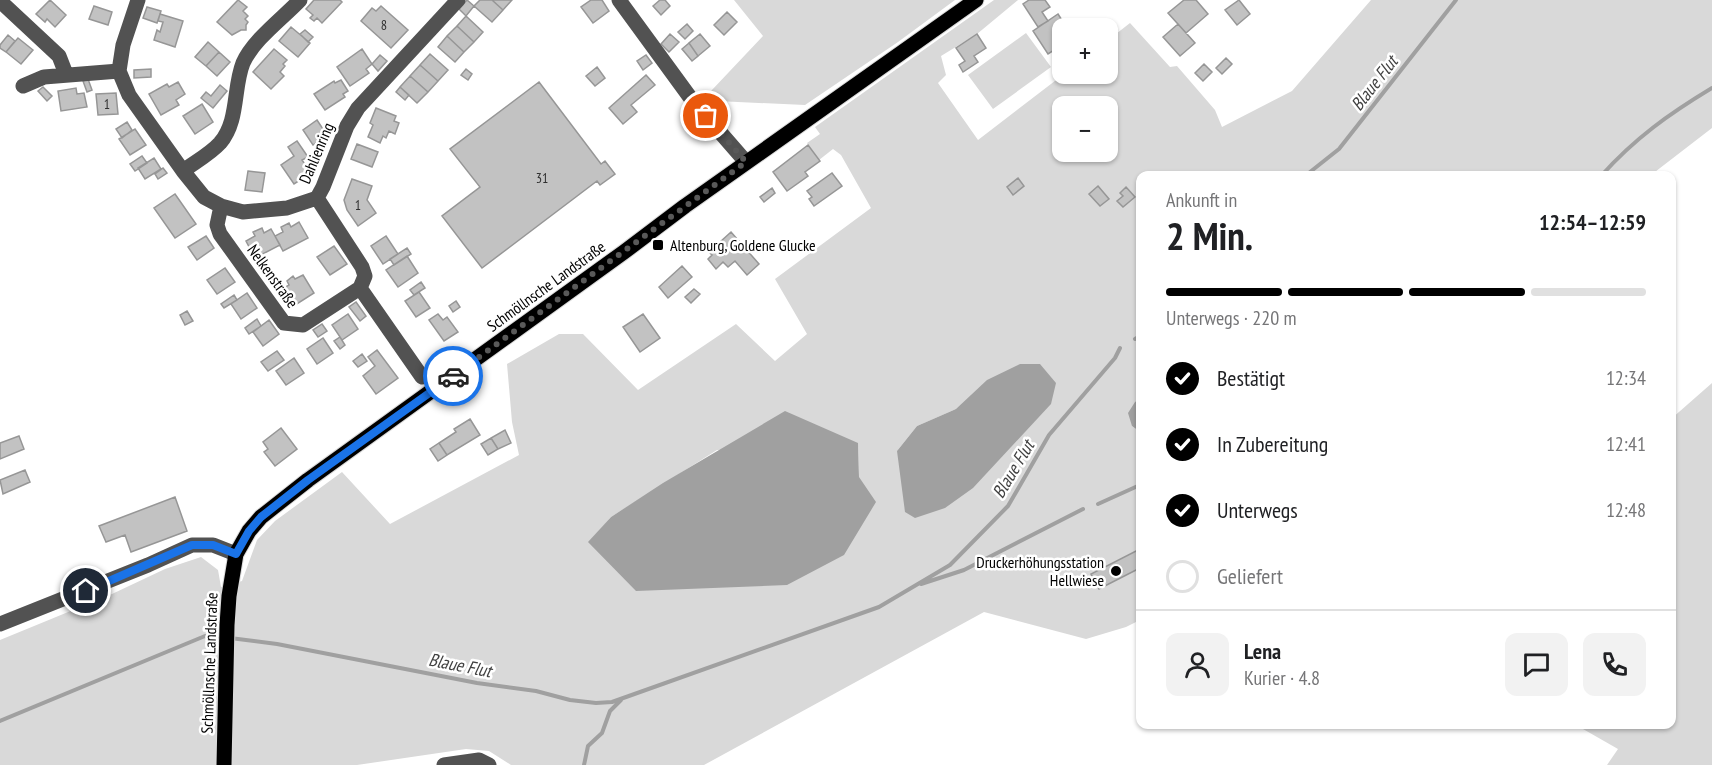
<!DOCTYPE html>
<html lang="de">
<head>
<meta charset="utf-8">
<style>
	body { margin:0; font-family:"PT Sans Narrow",sans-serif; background:#f2f2f2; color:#202124; height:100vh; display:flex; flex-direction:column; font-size:22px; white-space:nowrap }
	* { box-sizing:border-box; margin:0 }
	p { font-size:20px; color:#757577 }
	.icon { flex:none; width:33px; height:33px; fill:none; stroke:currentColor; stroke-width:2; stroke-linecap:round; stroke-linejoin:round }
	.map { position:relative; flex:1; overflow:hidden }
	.details { position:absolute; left:1136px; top:171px; width:540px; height:558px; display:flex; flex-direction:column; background:#fff; border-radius:12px; box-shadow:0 2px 4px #0004 }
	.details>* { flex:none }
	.fabs { position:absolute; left:1052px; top:18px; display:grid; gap:12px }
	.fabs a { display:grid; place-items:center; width:66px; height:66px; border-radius:12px; background:#fff; box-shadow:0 2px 4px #0004; font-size:30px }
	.pin { position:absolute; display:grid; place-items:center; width:51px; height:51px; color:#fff; margin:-26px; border:3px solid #fff; border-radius:50%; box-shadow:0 2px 6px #0007 }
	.courier { position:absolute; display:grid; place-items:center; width:60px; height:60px; margin:-30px; border:4px solid #1a73e8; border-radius:50%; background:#fff; color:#222; box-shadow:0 2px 8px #0007 }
	.headline em { font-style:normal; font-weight:700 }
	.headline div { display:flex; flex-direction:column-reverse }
	.headline { display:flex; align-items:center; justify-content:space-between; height:102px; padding:0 30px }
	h1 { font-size:39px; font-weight:700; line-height:45px }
	.bar { display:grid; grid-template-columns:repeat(4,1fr); gap:9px 6px; align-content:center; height:72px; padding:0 30px }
	.bar i { height:8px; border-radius:4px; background:#e0e0e0 }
	.bar .current { background:#000 }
	.bar p { grid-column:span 4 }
	.line { display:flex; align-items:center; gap:15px; padding:0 30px; border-top:2px solid #e0e0e0 }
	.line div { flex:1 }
	.round { display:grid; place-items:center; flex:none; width:63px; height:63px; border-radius:12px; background:#f2f2f2 }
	ol { padding:0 30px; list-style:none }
	li { display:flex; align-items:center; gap:18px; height:66px }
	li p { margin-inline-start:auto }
	li .icon { padding:6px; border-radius:50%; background:#000; color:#fff; stroke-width:4 }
	li:last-child { color:#757577 }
	li i { width:33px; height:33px; border:3px solid #e0e0e0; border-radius:50% }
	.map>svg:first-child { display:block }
	.green { fill:#d9d9d9; fill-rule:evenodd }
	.water { fill:#a0a0a0 }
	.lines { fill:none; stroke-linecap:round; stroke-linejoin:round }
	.stream { stroke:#a0a0a0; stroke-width:4 }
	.building { fill:#c2c2c2; stroke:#969696; stroke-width:1.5 }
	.major-casing { stroke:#dbdbdb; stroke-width:17 }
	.minor { stroke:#525252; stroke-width:15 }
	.major { stroke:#000; stroke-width:15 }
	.done { stroke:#595959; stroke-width:6; stroke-dasharray:0 10.8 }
	.route { stroke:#1a73e8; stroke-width:8 }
	.poi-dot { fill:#000; stroke:#fff; stroke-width:2 }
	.labels { text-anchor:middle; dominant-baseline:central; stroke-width:5; stroke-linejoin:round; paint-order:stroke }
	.number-label { font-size:14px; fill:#303030 }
	.street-label { font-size:16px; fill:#000; stroke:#fff }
	.poi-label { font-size:16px; fill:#000; stroke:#fff; text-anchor:start }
	.water-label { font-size:18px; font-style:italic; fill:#414141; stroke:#fff }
</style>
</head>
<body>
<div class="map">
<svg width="1712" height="765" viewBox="0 0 1712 765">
	<rect width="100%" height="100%" fill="#fff"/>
	<path class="green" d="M734 0H955L898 42 805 105 717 101 711 91 763 36Z
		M994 0H1018L977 34 941 56 946 75 938 83 978 140 1064 74H1107V41L1130 23 1170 67 1177 66 1215 110 1222 127 1292 91 1371 0H1712V128L1651 175 1140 176V397L1135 402 1132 426 1140 432V620L1126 627 1086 639 984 612 704 765H511L489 751 466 749 357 765H0V640L112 594 165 569 201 557 218 570 221 587 242 581 257 540 275 521 342 472 390 524 519 455 512 422 507 364 559 334H583L638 390 736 324 775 361 807 334 775 279 871 208 841 155 833 149 819 160 807 143 820 134 815 127ZM1062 106H1107V152H1062ZM956 409 897 451 917 426ZM858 443 859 477 589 542 611 517 717 450Z
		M1026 33 1051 67 993 109 968 75Z
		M1712 383V765H1607L1618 749 1576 725 1671 724V419Z"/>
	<path class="water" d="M1020 364H1040L1056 383 1051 404 973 488 945 508 915 518 905 512 897 451 917 426 956 409 987 380Z
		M1140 397V432L1132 426 1128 413 1135 402Z
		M785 411 858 443 859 477 876 502 844 555 787 585 636 591 588 542 611 517 663 483Z"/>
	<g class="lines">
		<path class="stream" d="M1305 176 1339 149 1456 0
			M1601 176C1635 138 1669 114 1712 88
			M1135 339 1140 336
			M1098 504 1140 485
			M921 584 964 570 1083 509
			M230 638 277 644 477 683 536 691 570 700 596 703 612 702 879 607 950 565 1008 506 1049 435 1115 358 1120 348
			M0 721 205 636 222 638
			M584 765 588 746 602 733 610 711 621 700"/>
	</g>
	<path class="building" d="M50 0 66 15 55 27 47 19 45 22 36 14Z
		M238 0 247 7 243 11 248 16 245 19 248 22 246 25V30H241L232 35 217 22Z
		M314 0H340L342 2 322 23 317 18 314 21 310 18 313 15 306 9Z
		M467 0 474 6 466 16 459 9Z
		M480 0H492L503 10 492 22 474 6Z
		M492 0H512L503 10Z
		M591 0H602L609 11 593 23 581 7Z
		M660 0H665L670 6 661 15 653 6Z
		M1029 0H1045L1050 7 1042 12 1048 21 1038 27 1023 4Z
		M1184 0H1196L1208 14 1186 33 1168 13Z
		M1239 0 1250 14 1237 25 1225 10Z
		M94 6 112 12 108 25 89 19Z
		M381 6 408 30 391 48 361 21 372 8 376 11Z
		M147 7 161 11 157 23 143 18Z
		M727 12 737 22 724 35 714 25Z
		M160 14 183 21 175 47 154 40 157 30 160 32 163 22 158 21Z
		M1058 14 1067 28H1062V45L1048 54 1033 31Z
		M466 16 483 32 474 42 457 26Z
		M687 24 693 31 685 39 678 32Z
		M1178 24 1195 43 1180 56 1163 37Z
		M457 26 474 42 464 52 447 36Z
		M291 27 310 43 298 57 279 41Z
		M305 30 313 37 308 42 300 34Z
		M670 34 679 42 669 52 661 44Z
		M700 34 710 46 698 56 689 43Z
		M977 34 986 48 974 56 978 62 963 72 959 65 965 61 956 48Z
		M8 35 15 41 6 52 0 48V45Z
		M447 36 464 52 455 62 438 47Z
		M18 38 33 50 21 64 6 52Z
		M208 42 219 52 206 66 195 57Z
		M689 43 698 56 692 61 682 49Z
		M274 49 287 60 283 64 285 66 280 72 284 76 271 89 253 72Z
		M362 49 372 64 366 69 369 73 350 86 337 67Z
		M219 52 230 62 217 76 206 66Z
		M430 54 448 70 438 81 420 65Z
		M380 55 387 61 378 71 372 64Z
		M646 55 652 63 643 70 637 61Z
		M1226 58 1232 64 1222 74 1216 68Z
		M1204 64 1212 72 1203 81 1195 73Z
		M420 65 438 81 428 92 410 76Z
		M597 67 605 78 595 86 586 76Z
		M151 69V77L134 78V70Z
		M466 69 472 74 468 80 461 75Z
		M646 75 655 85 631 105 637 112 623 124 609 108Z
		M410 76 428 92 417 103 400 87Z
		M88 79 92 90 87 92 83 81Z
		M341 80 348 91 343 94 345 97 325 110 314 94 334 81 335 83Z
		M178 82 185 94 176 100 179 105 161 115 149 94 167 84 169 87Z
		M539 82 601 164 605 161 615 174 600 185 597 181 482 268 442 216 480 187 450 149Z
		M220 85 227 91 213 108 201 98 206 92 211 96Z
		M43 87 52 96 47 101 38 91Z
		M400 87 409 95 405 100 396 92Z
		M76 88 77 94 84 93 87 107 61 111 58 91Z
		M116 93 118 114 98 115 96 94Z
		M202 104 213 122 195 134 183 116Z
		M376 108 396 116 394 121 399 123 395 134 389 131 386 138 383 136 380 143 368 137 373 125 370 123Z
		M317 120 327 135 313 145 303 130Z
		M127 122 132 130 122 138 116 129Z
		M135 129 146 145 130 155 119 139Z
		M297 141 308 157 302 160 311 173 294 184 281 165 294 156 288 147Z
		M357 144 378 152 372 167 351 159Z
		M808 145 820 161 805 172 808 176 787 191 773 172Z
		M142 156 147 163 135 171 130 164Z
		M154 158 161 169 145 179 138 168Z
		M163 168 167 173 158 179 155 174Z
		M248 171 265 173 262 192 245 190Z
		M832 173 842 186 814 206 809 199 812 197 807 191Z
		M1018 178 1024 186 1013 195 1007 187Z
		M352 179 372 186 367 200 376 213 358 226 347 210 344 200Z
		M1098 186 1109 199 1100 206 1089 194Z
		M1126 187 1135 197 1123 207 1117 201 1123 196 1120 193Z
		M772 188 775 193 764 202 760 197Z
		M175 194 196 224 175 238 154 208Z
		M299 222 308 238 283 251 275 236 283 232 281 227 289 223 291 227Z
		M262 228 264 233 271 229 280 245 255 258 246 241 255 236 253 232Z
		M731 232 759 264 747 275 735 261 728 267 723 262 716 269 708 259 712 255 709 252Z
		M206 236 214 248 197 260 188 247Z
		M386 236 398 254 383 264 371 246Z
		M334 246 347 264 330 275 317 257Z
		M407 248 411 254 394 265 390 259Z
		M407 256 418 273 398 287 386 270Z
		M682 266 692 277 668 298 659 287Z
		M225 268 235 282 217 294 207 280Z
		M303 275 314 293 289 309 278 292 289 285 287 281 293 276 295 279Z
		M421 282 425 288 414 295 410 290Z
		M694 289 700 294 691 303 685 297Z
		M419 292 430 308 416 317 405 301Z
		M247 293 257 308 241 319 231 304Z
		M234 295 237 300 224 308 221 304Z
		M456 301 460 307 453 312 449 306Z
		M356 302 366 316 360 321 349 307Z
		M187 311 193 321 185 325 180 315Z
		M348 314 358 329 342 340 332 325Z
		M438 314 443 320 447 317 458 332 444 341 429 320Z
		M643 314 660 338 640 352 623 327Z
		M257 319 261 326 249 334 245 328Z
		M269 320 279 334 263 346 253 332Z
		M322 324 327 331 318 337 313 330Z
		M340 337 345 345 340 349 334 341Z
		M323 338 333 353 317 364 307 349Z
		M377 350 398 378 376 394 363 376 375 366 368 357Z
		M277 351 284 360 268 371 261 362Z
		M362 354 367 361 358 367 353 361Z
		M294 358 304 373 286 385 276 371Z
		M470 419 480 435 447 455 439 443 456 432 454 429Z
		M281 428 297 449 275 466 264 452 268 449 263 442Z
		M505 430 511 443 498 449 491 438Z
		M19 436 24 449 0 459V443Z
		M491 438 498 449 488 455 481 444Z
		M439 443 447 455 438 461 430 449Z
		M25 470 30 482 3 494 0 480Z
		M175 497 187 531 131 552 125 535 106 542 99 526Z
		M1140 549V568L1099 589 1091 574Z"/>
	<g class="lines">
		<defs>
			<path id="major" d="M224 765 227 625 229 596 236 554 249 531 261 517 308 480 624 252 685 206 976 0"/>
		</defs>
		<use href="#major" class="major-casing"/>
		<path class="minor" d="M138 0 123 45 119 71 129 95 183 171 204 197 221 206 243 212 287 208 317 198 323 187 347 126 358 108 458 0
			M619 0 692 100 746 162
			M0 1 59 56 66 74
			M23 86 44 77 119 71
			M183 171C195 162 210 154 220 143 239 121 233 88 243 63 253 40 283 18 300 0
			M221 206 217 225 220 234 284 323 303 325 360 288 365 276 362 267 317 198
			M360 288 422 377
			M0 624 148 565 192 545H213L236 554
			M444 765 479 760 489 765"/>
		<use href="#major" class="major"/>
	</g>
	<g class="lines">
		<path class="done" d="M453 376 746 162 706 116"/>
		<path class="route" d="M86 591 192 545H213L236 554 249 531 261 517 308 480 453 376"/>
	</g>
	<g class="poi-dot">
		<rect x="652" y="239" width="12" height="12" rx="3"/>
		<circle cx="1116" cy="571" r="6"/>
	</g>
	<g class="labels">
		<g class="number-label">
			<text x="384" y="25">8</text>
			<text x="107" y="104">1</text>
			<text x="542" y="178">31</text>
			<text x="358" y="205">1</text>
		</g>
		<g class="street-label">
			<text transform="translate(316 153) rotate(-67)">Dahlienring</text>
			<text transform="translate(273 276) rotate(54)">Nelkenstraße</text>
			<text transform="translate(546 286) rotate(-36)">Schmöllnsche Landstraße</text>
			<text transform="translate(209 663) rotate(-88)">Schmöllnsche Landstraße</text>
		</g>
		<g class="poi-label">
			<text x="670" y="245">Altenburg, Goldene Glucke</text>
			<text x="1104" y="562" text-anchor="end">Druckerhöhungsstation<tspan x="1104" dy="18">Hellwiese</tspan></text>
		</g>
		<g class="water-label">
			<text transform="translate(1374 83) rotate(-52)">Blaue Flut</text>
			<text transform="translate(1013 469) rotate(-59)">Blaue Flut</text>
			<text transform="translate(460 665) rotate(11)">Blaue Flut</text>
		</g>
	</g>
</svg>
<div class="fabs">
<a>+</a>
<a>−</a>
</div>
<div class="pin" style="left:706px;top:116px;background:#ea580c"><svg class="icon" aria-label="bag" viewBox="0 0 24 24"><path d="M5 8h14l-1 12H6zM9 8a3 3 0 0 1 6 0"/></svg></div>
<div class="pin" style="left:86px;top:591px;background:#1f2937"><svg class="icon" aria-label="home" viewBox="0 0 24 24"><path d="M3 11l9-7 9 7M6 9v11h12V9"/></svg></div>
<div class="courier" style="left:453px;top:376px"><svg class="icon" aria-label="car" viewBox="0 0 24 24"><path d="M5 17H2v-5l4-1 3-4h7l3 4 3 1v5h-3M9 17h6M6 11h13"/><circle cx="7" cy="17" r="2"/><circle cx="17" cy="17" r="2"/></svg></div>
<section class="details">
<div class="headline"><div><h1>2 Min.</h1><p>Ankunft in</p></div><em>12:54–12:59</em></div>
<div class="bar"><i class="current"></i><i class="current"></i><i class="current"></i><i></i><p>Unterwegs · 220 m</p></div>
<ol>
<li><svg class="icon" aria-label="check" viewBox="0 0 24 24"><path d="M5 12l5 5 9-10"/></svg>Bestätigt<p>12:34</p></li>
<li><svg class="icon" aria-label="check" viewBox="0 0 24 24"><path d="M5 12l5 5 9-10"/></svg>In Zubereitung<p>12:41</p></li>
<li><svg class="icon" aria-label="check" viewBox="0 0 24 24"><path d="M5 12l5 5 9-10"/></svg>Unterwegs<p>12:48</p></li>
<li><i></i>Geliefert</li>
</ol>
<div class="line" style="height:108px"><a class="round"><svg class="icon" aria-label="person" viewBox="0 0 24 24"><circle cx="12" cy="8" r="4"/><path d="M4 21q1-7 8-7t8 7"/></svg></a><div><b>Lena</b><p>Kurier · 4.8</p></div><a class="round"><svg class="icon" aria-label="chat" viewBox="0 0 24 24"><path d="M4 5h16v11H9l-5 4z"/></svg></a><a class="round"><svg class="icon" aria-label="phone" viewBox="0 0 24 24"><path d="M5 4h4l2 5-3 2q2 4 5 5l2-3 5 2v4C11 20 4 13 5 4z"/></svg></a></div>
</section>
</div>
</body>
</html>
